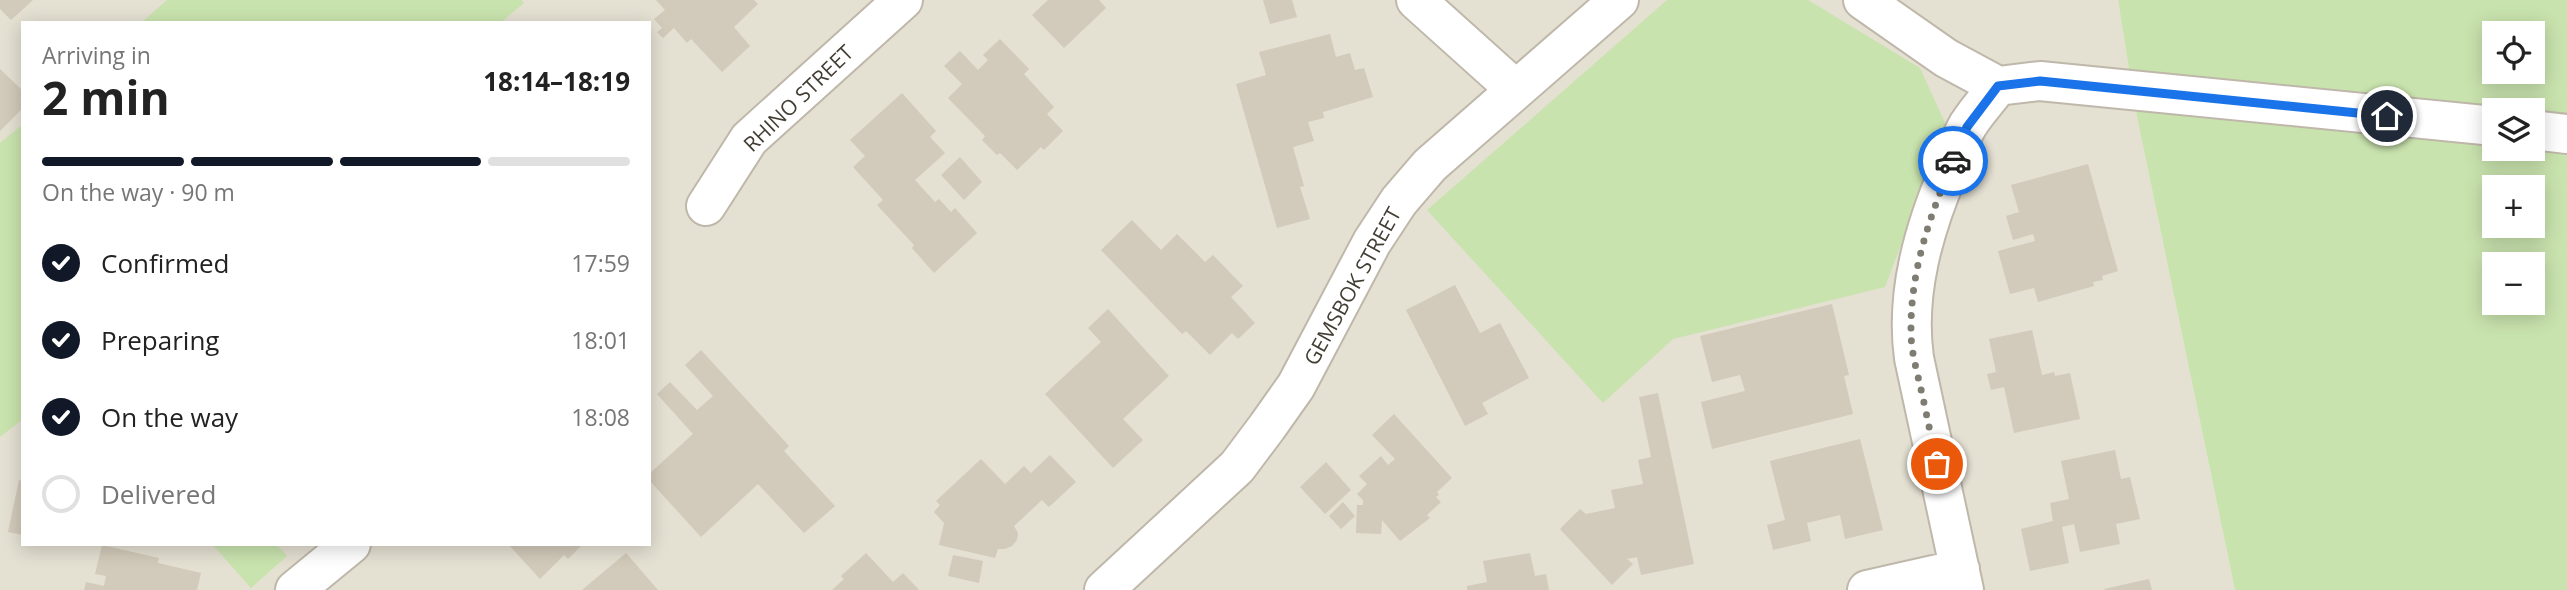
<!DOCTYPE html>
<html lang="en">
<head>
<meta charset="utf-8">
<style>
	body { margin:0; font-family:"Open Sans",sans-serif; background:#f6f6f6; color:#222; height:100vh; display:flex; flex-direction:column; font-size:26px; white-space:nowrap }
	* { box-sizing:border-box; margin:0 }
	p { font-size:23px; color:#767676 }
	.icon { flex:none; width:38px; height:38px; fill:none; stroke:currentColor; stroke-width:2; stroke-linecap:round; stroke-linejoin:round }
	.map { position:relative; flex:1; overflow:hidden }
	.side { position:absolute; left:21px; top:21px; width:630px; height:525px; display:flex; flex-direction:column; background:#fff; border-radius:0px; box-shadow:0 4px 18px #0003 }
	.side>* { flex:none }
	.tools { position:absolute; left:2482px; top:21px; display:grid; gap:14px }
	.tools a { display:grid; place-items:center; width:63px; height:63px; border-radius:0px; background:#fff; box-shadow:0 4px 18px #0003; font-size:35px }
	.pin { position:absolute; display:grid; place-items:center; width:60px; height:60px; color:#fff; margin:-30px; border:4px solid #fff; border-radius:50%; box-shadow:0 2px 7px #0007 }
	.courier { position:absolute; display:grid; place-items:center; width:70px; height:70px; margin:-35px; border:5px solid #1a73e8; border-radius:50%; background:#fff; color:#222; box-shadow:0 2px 9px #0007 }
	.summary em { font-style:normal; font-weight:700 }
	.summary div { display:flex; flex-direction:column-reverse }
	.summary { display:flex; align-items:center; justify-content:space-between; height:119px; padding:0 21px }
	h1 { font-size:46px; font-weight:700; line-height:52px }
	.bar { display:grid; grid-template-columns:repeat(4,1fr); gap:10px 7px; align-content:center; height:84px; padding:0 21px }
	.bar i { height:9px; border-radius:5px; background:#e0e0e0 }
	.bar .current { background:#111827 }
	.bar p { grid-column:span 4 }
	ol { padding:0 21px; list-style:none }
	li { display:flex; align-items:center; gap:21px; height:77px }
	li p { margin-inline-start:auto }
	li .icon { padding:7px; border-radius:50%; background:#111827; color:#fff; stroke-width:4 }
	li:last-child { color:#767676 }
	li i { width:38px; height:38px; border:4px solid #e0e0e0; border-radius:50% }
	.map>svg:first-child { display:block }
	.residential { fill:#e4e0d2; fill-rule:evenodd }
	.green { fill:#c9e3ae; fill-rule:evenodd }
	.building { fill:#d2caba }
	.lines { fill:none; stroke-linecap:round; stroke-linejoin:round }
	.minor-casing { stroke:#bfb8aa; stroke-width:42 }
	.minor { stroke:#fff; stroke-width:38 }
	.done { stroke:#7f7c72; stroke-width:7; stroke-dasharray:0 12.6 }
	.route { stroke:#1a73e8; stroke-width:9 }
	.labels { text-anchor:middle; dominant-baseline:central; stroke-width:6; stroke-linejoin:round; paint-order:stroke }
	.street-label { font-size:21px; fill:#423e34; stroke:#fff }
</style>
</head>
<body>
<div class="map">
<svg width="2567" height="590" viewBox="0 0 2567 590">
	<rect width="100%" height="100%" fill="#f1eee4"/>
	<path class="residential" d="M0 0H2118L2135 107 2235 590H0ZM23 23H649V544H23Z"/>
	<path class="green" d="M167 0H521L524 3 500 23H141Z
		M1667 0H1808L1920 68 1946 125 1885 287 1673 339 1603 403 1427 210Z
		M2118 0H2567V590H2235L2135 107ZM2494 33H2532V72H2494ZM2494 110H2532V149H2494ZM2494 187H2532V226H2494ZM2494 264H2532V303H2494Z
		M23 124V419L0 437V143Z
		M212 544H276L287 556 251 588Z"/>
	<path class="building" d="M0 0H33L11 20 0 9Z
		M656 0H754L758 4 734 27 750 46 722 72 691 39 687 43 674 28 663 38 657 32 662 28 654 19 665 10Z
		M1048 0H1099L1106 8 1064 48 1032 15Z
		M1263 0H1292L1297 17 1270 24Z
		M1330 34 1336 57 1350 53 1355 70 1364 68 1373 97 1323 112 1324 118 1308 122 1314 141 1293 147 1304 186 1300 187 1310 219 1277 228 1236 84 1266 75 1259 52Z
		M1000 39 1029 69 1024 74 1054 107 1047 114 1063 131 1044 150 1041 147 1017 170 1000 153 997 155 982 140 985 136 948 98 962 84 944 66 960 51 978 70 988 60 983 55Z
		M0 69 23 91V108L0 131Z
		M902 93 936 131 930 137 945 153 915 180 935 202 939 199 951 212 955 208 977 233 934 273 912 248 914 245 877 205 883 200 853 167 865 156 850 140Z
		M960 157 982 182 964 200 941 175Z
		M2088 164 2118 271 2102 276 2103 280 2093 282 2094 286 2038 302 2034 288 2010 294 1998 251 2035 241 2033 234 2013 240 2006 216 2019 212 2011 185Z
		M1132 220 1161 250 1177 234 1205 262 1213 255 1243 286 1231 297 1255 323 1238 339 1232 333 1210 355 1186 331 1182 334 1101 250Z
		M1455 285 1480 333 1500 323 1529 378 1482 403 1488 414 1465 426 1406 310Z
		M1832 304 1849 375 1844 376 1853 414 1712 449 1701 402 1745 391 1740 375 1712 382 1700 336Z
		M1108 309 1169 376 1123 419 1143 440 1113 468 1045 394 1101 342 1088 328Z
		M2032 330 2042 375 2054 372 2055 376 2070 373 2080 419 2014 433 2004 387 1991 390 1987 374 1996 372 1989 339Z
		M701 350 789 446 784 451 835 506 804 533 758 484 701 537 649 480V474L693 434 657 394 670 382 697 410 713 396 685 365Z
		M1658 393 1694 564 1641 575 1637 557 1627 559 1633 564 1612 585 1560 529 1580 509 1586 514 1615 508 1611 490 1643 484 1638 460 1651 457 1639 397Z
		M1394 414 1452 478 1437 492 1439 495 1436 497 1441 502 1427 515 1430 518 1400 541 1382 520 1381 534 1356 533 1357 505H1363V500L1357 494 1367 484 1359 476 1381 456 1388 465 1395 459 1372 435Z
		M1860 439 1883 530 1845 539 1840 515 1807 523 1811 541 1773 550 1767 525 1785 520 1770 461Z
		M2115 450 2121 479 2130 477 2140 519 2116 524 2120 544 2080 552 2074 524 2062 527 2069 563 2030 571 2021 529 2053 521 2050 503 2069 499 2061 461Z
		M1050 455 1076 482 1049 507 1042 500 1014 526 1018 533 1017 540 1012 546 1005 549H998L995 558 939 545 944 523 934 512 940 505 936 501 981 459 1005 484 1024 466 1031 473Z
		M1326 462 1351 490 1325 514 1300 487Z
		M19 480 23 481V535L8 532Z
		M1343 502 1355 516 1341 529 1329 516Z
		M508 544H583L568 559 564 555 540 579Z
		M102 545 159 558 158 563 201 573 197 590H84L86 582 104 586 106 576 95 574Z
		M626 553 658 590H582Z
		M866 553 893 582 903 573 919 590H832L844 579 841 576Z
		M1530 553 1535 576 1546 574 1549 590H1467V586L1487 582 1483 561Z
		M953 555 983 561 979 583 948 576Z
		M2149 579 2152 590H2105L2104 589Z"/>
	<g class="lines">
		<defs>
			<path id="minor" d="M1416 0 1515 89
				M1863 0 1946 58 1998 86 2040 81 2494 126
				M2532 130 2567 134
				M706 206 749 139 903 0
				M295 590 351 544
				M1104 590 1237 467 1267 427 1296 386 1372 242 1399 201 1430 165 1619 0
				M1867 590 1960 569
				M1964 590 1914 358C1905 293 1924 229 1949 170 1955 155 1960 138 1968 125 1977 111 1988 99 1998 86"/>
		</defs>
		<use href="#minor" class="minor-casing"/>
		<use href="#minor" class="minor"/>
	</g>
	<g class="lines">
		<path class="done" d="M1937 464C1931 437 1926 411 1920 385 1916 368 1911 350 1911 332 1910 272 1930 215 1953 161"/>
		<path class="route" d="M1953 161 1967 127 1998 86 2040 81 2387 116"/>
	</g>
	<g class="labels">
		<g class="street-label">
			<text transform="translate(798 98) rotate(-44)">RHINO STREET</text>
			<text transform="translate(1352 286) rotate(-61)">GEMSBOK STREET</text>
		</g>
	</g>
</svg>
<div class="tools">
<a><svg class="icon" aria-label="locate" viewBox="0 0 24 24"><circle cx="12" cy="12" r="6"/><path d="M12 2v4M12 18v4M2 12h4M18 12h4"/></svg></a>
<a><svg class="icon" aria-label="layers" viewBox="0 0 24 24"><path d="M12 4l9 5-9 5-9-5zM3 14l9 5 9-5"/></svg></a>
<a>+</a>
<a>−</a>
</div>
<div class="pin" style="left:1937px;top:464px;background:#ea580c"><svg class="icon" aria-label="bag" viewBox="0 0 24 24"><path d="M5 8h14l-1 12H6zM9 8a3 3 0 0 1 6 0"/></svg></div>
<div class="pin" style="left:2387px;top:116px;background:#1f2937"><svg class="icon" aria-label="home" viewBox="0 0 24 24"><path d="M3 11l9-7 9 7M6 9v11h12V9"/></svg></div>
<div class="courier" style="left:1953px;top:161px"><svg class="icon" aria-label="car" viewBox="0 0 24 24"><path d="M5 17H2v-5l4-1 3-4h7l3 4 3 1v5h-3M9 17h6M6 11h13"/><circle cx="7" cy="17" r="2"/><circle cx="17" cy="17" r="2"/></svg></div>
<section class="side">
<div class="summary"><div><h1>2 min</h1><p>Arriving in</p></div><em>18:14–18:19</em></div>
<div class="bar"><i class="current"></i><i class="current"></i><i class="current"></i><i></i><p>On the way · 90 m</p></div>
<ol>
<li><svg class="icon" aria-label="check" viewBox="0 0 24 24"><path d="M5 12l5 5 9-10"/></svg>Confirmed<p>17:59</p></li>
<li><svg class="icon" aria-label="check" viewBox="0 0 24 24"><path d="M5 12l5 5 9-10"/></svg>Preparing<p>18:01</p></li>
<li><svg class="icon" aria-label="check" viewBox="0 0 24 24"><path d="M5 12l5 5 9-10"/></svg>On the way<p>18:08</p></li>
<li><i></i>Delivered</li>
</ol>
</section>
</div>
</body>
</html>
